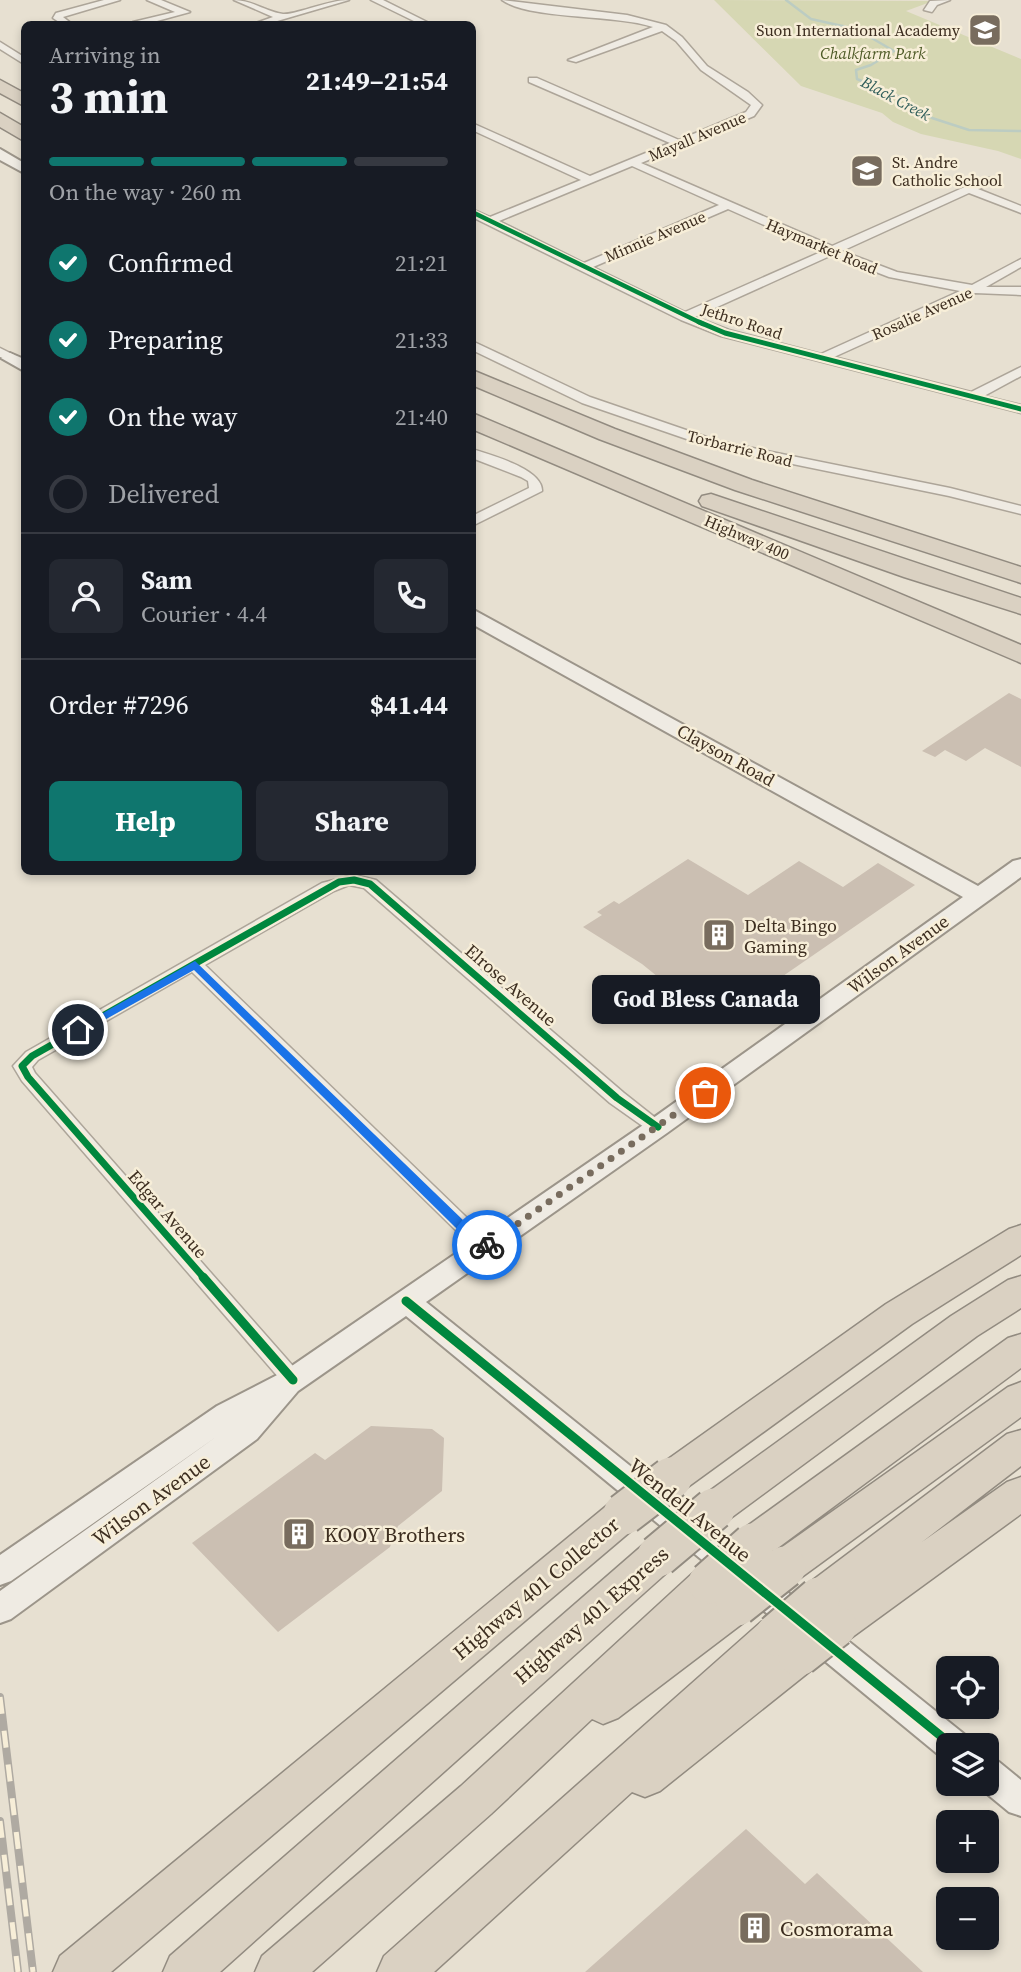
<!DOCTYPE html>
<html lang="en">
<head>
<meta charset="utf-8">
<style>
	body { margin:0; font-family:"Source Serif 4",serif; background:#242831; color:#f1f3f6; height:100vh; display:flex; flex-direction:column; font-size:26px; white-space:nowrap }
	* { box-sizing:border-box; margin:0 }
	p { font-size:23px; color:#9ea1a6 }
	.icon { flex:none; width:38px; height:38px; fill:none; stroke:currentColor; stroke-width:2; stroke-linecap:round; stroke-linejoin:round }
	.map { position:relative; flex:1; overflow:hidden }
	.sheet { position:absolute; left:21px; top:21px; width:455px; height:854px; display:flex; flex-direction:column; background:#171b24; border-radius:10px; box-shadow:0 4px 10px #0003 }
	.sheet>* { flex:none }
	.tools { position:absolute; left:936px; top:1656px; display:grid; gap:14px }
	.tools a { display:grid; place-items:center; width:63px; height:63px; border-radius:10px; background:#171b24; box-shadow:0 4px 10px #0003; font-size:35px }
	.pin { position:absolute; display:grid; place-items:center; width:60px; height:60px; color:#fff; margin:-30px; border:4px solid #fff; border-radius:50%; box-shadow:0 2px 7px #0007 }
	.courier { position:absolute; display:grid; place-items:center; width:70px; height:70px; margin:-35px; border:5px solid #1a73e8; border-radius:50%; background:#fff; color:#222; box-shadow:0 2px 9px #0007 }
	.bubble { position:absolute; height:49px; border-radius:10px; background:#171b24; box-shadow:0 4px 10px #0003; font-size:23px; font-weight:700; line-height:49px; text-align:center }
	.summary em { font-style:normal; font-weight:700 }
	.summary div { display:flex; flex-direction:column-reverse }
	.summary { display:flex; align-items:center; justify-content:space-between; height:119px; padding:0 28px }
	h1 { font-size:46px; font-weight:700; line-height:52px }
	.bar { display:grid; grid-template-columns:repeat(4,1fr); gap:10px 7px; align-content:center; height:84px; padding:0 28px }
	.bar i { height:9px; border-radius:5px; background:#363941 }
	.bar .active { background:#0f766e }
	.bar p { grid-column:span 4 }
	.line { display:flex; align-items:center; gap:18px; padding:0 28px; border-top:2px solid #363941 }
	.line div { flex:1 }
	.round { display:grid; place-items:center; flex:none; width:74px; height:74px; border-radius:10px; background:#242831 }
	ol { padding:0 28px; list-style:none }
	li { display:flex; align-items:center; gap:21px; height:77px }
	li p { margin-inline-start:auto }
	li .icon { padding:7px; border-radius:50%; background:#0f766e; color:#fff; stroke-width:4 }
	li:last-child { color:#9ea1a6 }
	li i { width:38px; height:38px; border:4px solid #363941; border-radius:50% }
	.cta { display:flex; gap:14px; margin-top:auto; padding:14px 28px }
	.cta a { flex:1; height:80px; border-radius:10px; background:#0f766e; color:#fff; font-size:28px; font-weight:700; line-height:80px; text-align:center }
	.cta a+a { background:#242831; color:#f1f3f6 }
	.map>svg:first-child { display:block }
	.green { fill:#d6d7b3 }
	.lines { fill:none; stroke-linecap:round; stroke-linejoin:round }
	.stream { stroke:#bcccc2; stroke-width:2.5 }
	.building { fill:#cbbfb2 }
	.street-casing { stroke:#ada599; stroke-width:3 }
	.secondary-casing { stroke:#9c958a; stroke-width:4 }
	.highway-casing { stroke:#928b80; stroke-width:3 }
	.street { fill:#efebe3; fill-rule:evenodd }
	.secondary { fill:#efebe3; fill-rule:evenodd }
	.highway { fill:#dad1c2; fill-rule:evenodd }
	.rail-casing { stroke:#afaaa2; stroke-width:8 }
	.rail { stroke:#f7eed8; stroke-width:5; stroke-dasharray:17; stroke-linecap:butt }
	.highway-bridge-casing { stroke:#928b80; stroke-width:45; stroke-linecap:butt }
	.highway-bridge { stroke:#dad1c2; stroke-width:41 }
	.cycleway-far3-casing { stroke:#f7eed8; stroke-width:7 }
	.cycleway-far2-casing { stroke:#f7eed8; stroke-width:9 }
	.cycleway-far1-casing { stroke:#f7eed8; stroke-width:11 }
	.cycleway-casing { stroke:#f7eed8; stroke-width:13 }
	.cycleway-far3 { stroke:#00873e; stroke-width:4.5 }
	.cycleway-far2 { stroke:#00873e; stroke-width:5 }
	.cycleway-far1 { stroke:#00873e; stroke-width:7 }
	.cycleway { stroke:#00873e; stroke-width:9 }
	.route { fill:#1a73e8 }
	.done { stroke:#786c5e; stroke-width:7; stroke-dasharray:0 12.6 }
	.labels { text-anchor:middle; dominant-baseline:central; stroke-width:5; stroke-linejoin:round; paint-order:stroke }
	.far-poi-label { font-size:16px; fill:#3d2e20; stroke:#f7eed8; text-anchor:end }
	.far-park-label { font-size:16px; font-style:italic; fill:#4d5a26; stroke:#f7eed8 }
	.far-water-label { font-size:16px; font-style:italic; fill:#2f5d5a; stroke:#f7eed8 }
	.far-street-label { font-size:16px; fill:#3d2e20; stroke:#f7eed8 }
	.street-label { font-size:18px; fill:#3d2e20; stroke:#f7eed8 }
	.poi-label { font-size:18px; fill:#3d2e20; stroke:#f7eed8; text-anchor:start }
	.near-street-label { font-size:21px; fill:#3d2e20; stroke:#f7eed8 }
	.near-poi-label { font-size:21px; fill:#3d2e20; stroke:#f7eed8; text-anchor:start }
</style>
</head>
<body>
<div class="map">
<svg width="1021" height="1972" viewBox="0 0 1021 1972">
	<rect width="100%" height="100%" fill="#e7e0d1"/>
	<path class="green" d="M714 0 933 1 906 11 1021 59V159L998 151 921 134 893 122 882 113 801 86Z"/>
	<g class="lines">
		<path class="stream" d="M786 0 811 19 856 29 894 51 871 65 856 70 857 79 898 96 932 118 969 130 1021 131"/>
	</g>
	<path class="building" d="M1009 693 1021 699V767L985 748 966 761 945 750 935 757 922 751Z
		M688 859 748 895 799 861 843 887 878 863 915 885 715 1023 642 964 583 927 602 915 597 912 614 901 619 904Z
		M371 1426 432 1429 444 1438 442 1491 398 1526 390 1547 278 1632 192 1543 315 1453 325 1460Z
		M746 1829 805 1884 817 1873 923 1972H585Z"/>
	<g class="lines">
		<defs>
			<path id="street" d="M104 0H120L63 17 72 24H62L53 18 56 13Z
				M147 0H161L190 12 146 24H132L133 22 175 12Z
				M234 0C252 0 266 12 283 14 297 15 327 0 349 0L267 24H253L273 17Z
				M371 0H383L431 24H420Z
				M502 0 627 15 666 25 682 37 707 66 748 92 762 105 754 116 641 163 832 246 985 178H993V182L978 189 1021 206V213L969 193 842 251 897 272 972 285 1021 259V267L986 287H1021V295L975 293 834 357 971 392 1021 367V376L984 396 1021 405V413L721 336 681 320 472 217V209L490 217 581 180 472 130V123L590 176 670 143 529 82V78H537L679 140 746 112 751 105 701 70 676 41 662 31 576 62 568 60 653 27C613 14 530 20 502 0ZM632 166 719 205 584 263 499 221ZM728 209 823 251 685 312 593 267ZM832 255 889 277 960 291 821 354 729 330 695 317Z
				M950 0 937 5 932 12 924 10 930 1Z
				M0 42 24 57V64L0 49Z
				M472 341 590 397 718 441 950 488 1021 506V514L949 496 710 447 582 403 472 350Z
				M0 348 14 355V361L0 357Z
				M472 449C491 455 543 469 542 491L472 526V516L529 488 528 481 521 477 472 458Z
				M354 875 376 880 624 1093 667 1127 665 1132H651L610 1103 364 888 349 885 334 891 205 965 492 1242 495 1247 492 1252 485 1254 478 1252 192 972 38 1060 32 1067 35 1073 300 1374 303 1380 300 1386 293 1388 286 1386 22 1081 13 1066 26 1052 322 883Z"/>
			<path id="secondary" d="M0 149 24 163V173L0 160Z
				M10 353 24 359V371L1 358Z
				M472 609 978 886 1013 861 1021 859V877L667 1133 426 1302 964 1734 969 1745H948V1759L940 1756 406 1316 298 1391 257 1439 11 1619 0 1623V1591L216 1437 11 1581 0 1585V1555L217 1406 283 1372 649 1121 963 897 472 624Z
				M987 1758 999 1762 1021 1780V1816L1009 1812 975 1784 987 1783Z"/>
			<path id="highway" d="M0 80 24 93V106L0 93Z
				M0 113 24 127V141L0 127Z
				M472 370 615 429 752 480 1021 567V583L735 490 599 439 472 385Z
				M472 413 1021 645V663L472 429Z
				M711 494 1021 598V614L904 577 702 506 699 501 702 496Z
				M1021 1225V1255L912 1324 685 1489 671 1494 657 1489 652 1478 657 1467 886 1304 1009 1229Z
				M1021 1276V1308L977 1336 728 1520 714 1525 700 1520 694 1509 700 1498 951 1316 1008 1280Z
				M1021 1334V1368L767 1556 753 1561 739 1556 733 1544 739 1532 1008 1338Z
				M1021 1382V1417L799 1579 785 1584 771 1579 765 1567 771 1555 1008 1387Z
				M1021 1430V1466L922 1542 1007 1482 1021 1477V1514L851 1638 836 1644 821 1638 815 1626 821 1615 805 1610 799 1598 805 1586 1007 1434Z
				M624 1498 638 1503 644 1514 638 1525 111 1972H53L60 1956 610 1503Z
				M658 1539 672 1544 678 1556 672 1568 220 1972H163L170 1956 644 1544Z
				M709 1566 723 1571 729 1583 725 1592 737 1588 751 1593 757 1605 751 1617 618 1718 603 1724 592 1719 491 1814 312 1972H255L262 1956 461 1786 695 1571Z
				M776 1617 791 1622 797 1635 795 1639 799 1637 814 1642 820 1655 814 1668 660 1791 645 1797 632 1792 434 1972H377L384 1956 761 1622Z"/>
		</defs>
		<use href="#street" class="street-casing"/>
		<use href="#secondary" class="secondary-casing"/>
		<use href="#highway" class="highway-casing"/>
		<use href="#street" class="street"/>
		<use href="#secondary" class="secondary"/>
		<use href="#highway" class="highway"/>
		<defs>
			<path id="rail" d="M0 1697 33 1972
				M0 1821 18 1972"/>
		</defs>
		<use href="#rail" class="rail-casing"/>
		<use href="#rail" class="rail"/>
		<defs>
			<path id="highway-bridge" d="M624 1514 671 1478
				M658 1556 714 1509
				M709 1583 753 1544
				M737 1605 785 1567
				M776 1635 819 1598
				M799 1655 836 1626"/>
		</defs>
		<use href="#highway-bridge" class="highway-bridge-casing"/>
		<use href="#highway-bridge" class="highway-bridge"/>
		<defs>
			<path id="cycleway-far3" d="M472 212 703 324"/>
			<path id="cycleway-far2" d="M699 322 725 333 1021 409"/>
			<path id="cycleway-far1" d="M205 1279 28 1077 22 1066 32 1056 339 882 354 880 370 884 617 1098 658 1127"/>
			<path id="cycleway" d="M203 1277 293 1380
				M406 1301 952 1745"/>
		</defs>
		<use href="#cycleway-far3" class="cycleway-far3-casing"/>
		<use href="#cycleway-far2" class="cycleway-far2-casing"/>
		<use href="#cycleway-far1" class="cycleway-far1-casing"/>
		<use href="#cycleway" class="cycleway-casing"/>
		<use href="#cycleway-far3" class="cycleway-far3"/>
		<use href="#cycleway-far2" class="cycleway-far2"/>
		<use href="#cycleway-far1" class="cycleway-far1"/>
		<use href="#cycleway" class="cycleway"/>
	</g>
	<path class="route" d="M195 961 464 1221 486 1240 492 1241V1248L480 1250 455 1227 194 970 83 1032H74L73 1030Z"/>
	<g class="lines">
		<path class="done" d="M487 1245 705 1093"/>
	</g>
	<defs>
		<symbol id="school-square" viewBox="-11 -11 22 22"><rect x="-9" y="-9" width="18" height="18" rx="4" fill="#786c5e" stroke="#f7eed8"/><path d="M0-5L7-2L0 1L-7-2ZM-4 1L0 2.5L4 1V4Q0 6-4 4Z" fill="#fff"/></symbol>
		<symbol id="building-square" viewBox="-11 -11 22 22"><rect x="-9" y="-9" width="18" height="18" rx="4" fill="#786c5e" stroke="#f7eed8"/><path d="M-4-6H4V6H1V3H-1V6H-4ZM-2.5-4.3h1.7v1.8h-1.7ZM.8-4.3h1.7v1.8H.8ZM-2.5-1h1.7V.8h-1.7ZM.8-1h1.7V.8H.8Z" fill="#fff"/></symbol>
	</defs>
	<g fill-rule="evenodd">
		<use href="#school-square" x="966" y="11" width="38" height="38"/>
		<use href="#school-square" x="848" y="152" width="38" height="38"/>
		<use href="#building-square" x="700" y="916" width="38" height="38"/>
		<use href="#building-square" x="280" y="1515" width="38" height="38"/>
		<use href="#building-square" x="736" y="1909" width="38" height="38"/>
	</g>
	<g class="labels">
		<g class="far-poi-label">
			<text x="960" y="30">Suon International Academy</text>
			<text x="892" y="162" text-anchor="start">St. Andre<tspan x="892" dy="18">Catholic School</tspan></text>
		</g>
		<g class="far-park-label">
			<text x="873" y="53">Chalkfarm Park</text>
		</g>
		<g class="far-water-label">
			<text transform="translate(896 98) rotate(28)">Black Creek</text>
		</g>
		<g class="far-street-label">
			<text transform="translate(697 136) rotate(-23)">Mayall Avenue</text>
			<text transform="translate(655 236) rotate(-23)">Minnie Avenue</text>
			<text transform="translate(822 246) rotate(23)">Haymarket Road</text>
			<text transform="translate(922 313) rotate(-24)">Rosalie Avenue</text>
			<text transform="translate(742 321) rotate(18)">Jethro Road</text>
			<text transform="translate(740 448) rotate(14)">Torbarrie Road</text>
			<text transform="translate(747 537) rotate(23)">Highway 400</text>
		</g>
		<g class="street-label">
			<text transform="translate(726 755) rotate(29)">Clayson Road</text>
			<text transform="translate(898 954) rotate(-36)">Wilson Avenue</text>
			<text transform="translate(511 985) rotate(41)">Elrose Avenue</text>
			<text transform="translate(168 1214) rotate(49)">Edgar Avenue</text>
		</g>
		<g class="poi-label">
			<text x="744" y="925">Delta Bingo<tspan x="744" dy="21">Gaming</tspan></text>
		</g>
		<g class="near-street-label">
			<text transform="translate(151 1500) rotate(-36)">Wilson Avenue</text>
			<text transform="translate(690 1510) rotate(39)">Wendell Avenue</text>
			<text transform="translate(536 1588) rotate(-40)">Highway 401 Collector</text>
			<text transform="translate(591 1615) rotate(-41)">Highway 401 Express</text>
		</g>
		<g class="near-poi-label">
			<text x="324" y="1534">KOOY Brothers</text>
			<text x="780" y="1928">Cosmorama</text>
		</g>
	</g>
</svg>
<div class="tools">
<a><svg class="icon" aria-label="locate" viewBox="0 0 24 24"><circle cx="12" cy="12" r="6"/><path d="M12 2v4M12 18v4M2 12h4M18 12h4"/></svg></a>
<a><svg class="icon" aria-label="layers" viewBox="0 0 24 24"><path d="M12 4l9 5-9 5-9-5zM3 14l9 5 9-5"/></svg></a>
<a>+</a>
<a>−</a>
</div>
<div class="pin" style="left:705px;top:1093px;background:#ea580c"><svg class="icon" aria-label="bag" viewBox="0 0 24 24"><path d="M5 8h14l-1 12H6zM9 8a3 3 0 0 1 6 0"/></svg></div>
<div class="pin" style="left:78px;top:1030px;background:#1f2937"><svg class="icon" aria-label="home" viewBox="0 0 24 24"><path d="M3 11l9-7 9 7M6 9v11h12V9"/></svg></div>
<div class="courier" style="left:487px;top:1245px"><svg class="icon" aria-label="bike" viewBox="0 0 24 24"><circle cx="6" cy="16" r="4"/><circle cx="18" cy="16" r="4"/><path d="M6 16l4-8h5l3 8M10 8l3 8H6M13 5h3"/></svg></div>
<div class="bubble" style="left:592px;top:975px;width:228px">God Bless Canada</div>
<section class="sheet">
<div class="summary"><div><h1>3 min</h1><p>Arriving in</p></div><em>21:49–21:54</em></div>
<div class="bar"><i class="active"></i><i class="active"></i><i class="active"></i><i></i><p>On the way · 260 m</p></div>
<ol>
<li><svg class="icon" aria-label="check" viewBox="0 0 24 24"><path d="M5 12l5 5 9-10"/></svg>Confirmed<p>21:21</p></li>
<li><svg class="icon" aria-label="check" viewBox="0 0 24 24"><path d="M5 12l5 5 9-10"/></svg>Preparing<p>21:33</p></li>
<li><svg class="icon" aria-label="check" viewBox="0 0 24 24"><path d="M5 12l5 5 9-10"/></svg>On the way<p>21:40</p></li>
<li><i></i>Delivered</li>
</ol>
<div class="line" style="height:126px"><a class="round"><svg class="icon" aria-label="person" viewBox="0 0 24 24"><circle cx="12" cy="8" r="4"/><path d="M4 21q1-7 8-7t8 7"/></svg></a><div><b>Sam</b><p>Courier · 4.4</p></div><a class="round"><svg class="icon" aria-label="phone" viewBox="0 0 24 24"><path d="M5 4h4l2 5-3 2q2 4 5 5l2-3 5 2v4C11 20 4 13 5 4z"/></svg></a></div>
<div class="line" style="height:91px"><div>Order #7296</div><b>$41.44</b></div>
<div class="cta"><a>Help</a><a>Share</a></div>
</section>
</div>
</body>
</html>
